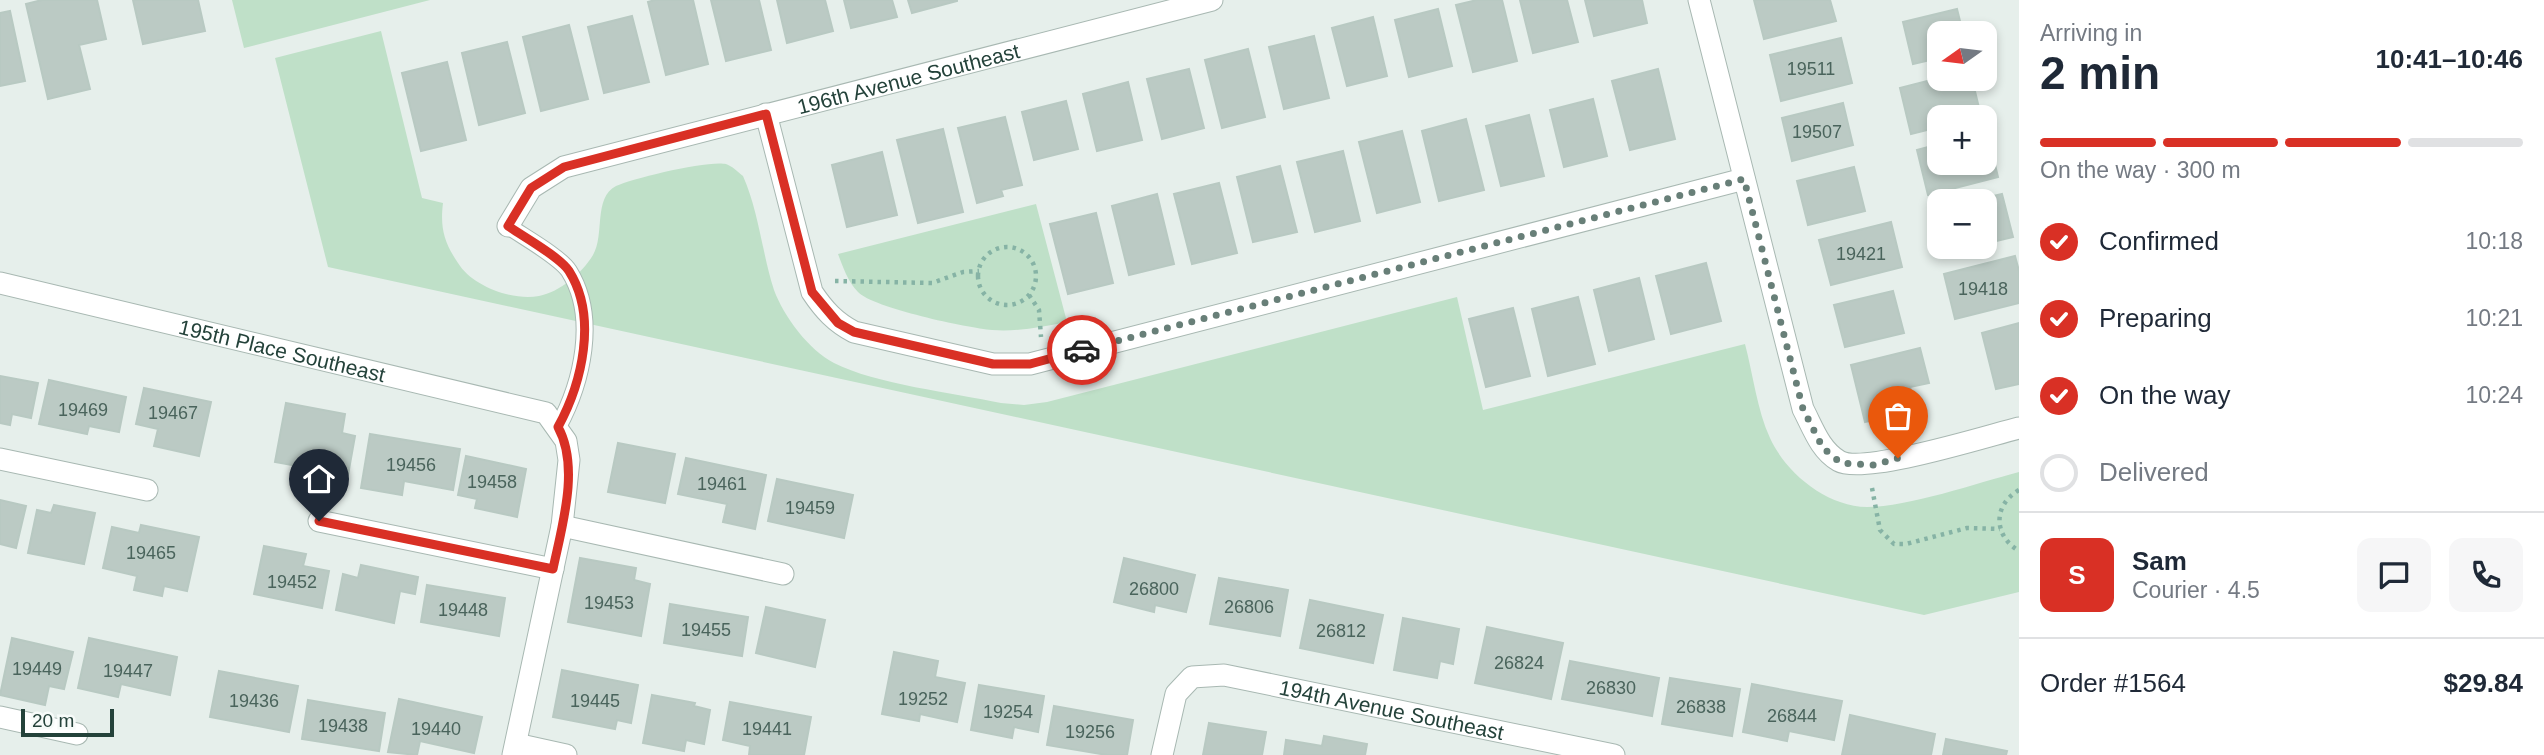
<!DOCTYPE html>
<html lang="en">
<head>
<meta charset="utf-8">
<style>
	body { margin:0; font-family:Helvetica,sans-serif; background:#f6f6f7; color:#1f2937; height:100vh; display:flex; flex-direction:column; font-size:26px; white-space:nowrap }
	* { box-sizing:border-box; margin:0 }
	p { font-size:23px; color:#747a83 }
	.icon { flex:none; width:38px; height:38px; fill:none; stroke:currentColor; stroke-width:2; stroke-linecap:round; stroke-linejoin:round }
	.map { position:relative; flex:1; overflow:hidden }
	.details { display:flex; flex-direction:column; background:#fff; width:525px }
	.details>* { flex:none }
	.needle { width:46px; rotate:256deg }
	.buttons { position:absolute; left:1927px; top:21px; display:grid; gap:14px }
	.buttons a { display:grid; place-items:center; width:70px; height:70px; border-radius:14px; background:#fff; box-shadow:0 4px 10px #0003; font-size:35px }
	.scale { position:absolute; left:21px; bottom:18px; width:93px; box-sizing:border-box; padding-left:7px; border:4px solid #24423a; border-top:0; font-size:19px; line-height:24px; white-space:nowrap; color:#24423a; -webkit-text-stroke:5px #f7fbf9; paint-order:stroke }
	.pin { position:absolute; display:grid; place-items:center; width:60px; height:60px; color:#fff; margin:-72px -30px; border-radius:50% 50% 50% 0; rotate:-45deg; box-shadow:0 0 7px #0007 }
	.pin .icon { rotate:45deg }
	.courier { position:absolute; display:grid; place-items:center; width:70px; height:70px; margin:-35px; border:5px solid #d93025; border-radius:50%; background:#fff; color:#222; box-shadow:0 2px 9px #0007 }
	.headline em { font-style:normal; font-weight:600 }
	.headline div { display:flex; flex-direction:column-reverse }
	.headline { display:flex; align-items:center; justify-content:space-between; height:119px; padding:0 21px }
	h1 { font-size:46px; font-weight:600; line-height:52px }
	.bar { display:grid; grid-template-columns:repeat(4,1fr); gap:10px 7px; align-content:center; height:84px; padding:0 21px }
	.bar i { height:9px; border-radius:5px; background:#e0e1e3 }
	.bar .on { background:#d93025 }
	.bar p { grid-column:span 4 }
	.line { display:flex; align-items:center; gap:18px; padding:0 21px; border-top:2px solid #e0e1e3 }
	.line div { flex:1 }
	.round { display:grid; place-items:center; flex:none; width:74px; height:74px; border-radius:14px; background:#f6f6f7 }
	ol { padding:0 21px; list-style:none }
	li { display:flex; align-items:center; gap:21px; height:77px }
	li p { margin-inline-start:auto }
	li .icon { padding:7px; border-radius:50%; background:#d93025; color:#fff; stroke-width:4 }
	li:last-child { color:#747a83 }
	li i { width:38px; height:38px; border:4px solid #e0e1e3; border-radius:50% }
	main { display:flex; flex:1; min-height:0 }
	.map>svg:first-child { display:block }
	.green { fill:#bfe0c8 }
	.building { fill:#bbcac4; stroke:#b8c9c2; stroke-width:2 }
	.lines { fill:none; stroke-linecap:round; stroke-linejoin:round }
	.lane-casing { stroke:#a8b8b2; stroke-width:18 }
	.street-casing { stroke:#a8b8b2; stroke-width:23 }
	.path { stroke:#86b3a5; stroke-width:4.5; stroke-dasharray:3.5 5; stroke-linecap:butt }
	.lane { stroke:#fff; stroke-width:16 }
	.street { stroke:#fff; stroke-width:21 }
	.done { stroke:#687f78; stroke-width:7; stroke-dasharray:0 12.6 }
	.route { stroke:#d93025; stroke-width:9 }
	.labels { text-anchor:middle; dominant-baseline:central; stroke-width:5; stroke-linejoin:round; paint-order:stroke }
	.number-label { font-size:18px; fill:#4a645c }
	.street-label { font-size:21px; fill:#24423a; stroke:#f7fbf9 }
</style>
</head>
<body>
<main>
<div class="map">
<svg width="2019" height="755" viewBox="0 0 2019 755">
	<rect width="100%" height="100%" fill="#e6efeb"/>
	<path class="green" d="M232 0H430L244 48Z
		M381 31 422 198 443 203C440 228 444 242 458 263 472 286 512 301 539 296 560 292 582 273 593 255 605 235 593 198 616 186 633 178 709 160 726 164 732 166 738 172 743 176 759 212 762 253 774 290 784 317 809 350 834 363 875 384 954 393 1001 403L1024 405 1047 402 1457 297 1483 410 1745 344C1753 374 1757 410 1770 438 1786 473 1826 506 1867 507 1908 507 1977 483 2019 472V592L1924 615 328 267 275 58Z
		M1036 204 1067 322C1042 327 1017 332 992 330 968 328 873 308 858 292 848 282 843 267 838 254Z"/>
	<path class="building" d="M42 0H97L106 39 79 45 90 89 48 99 26 4Z
		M133 0H198L205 31 143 44Z
		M655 0H693L708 64 666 75 648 2Z
		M711 0H759L771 50 726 61Z
		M777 0H825L833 31 787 43Z
		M844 0H892L897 17 851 28Z
		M908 0H957V1L912 13Z
		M1477 0H1502L1517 61 1473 72 1456 5Z
		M1520 0H1567L1578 42 1533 53Z
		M1585 0H1642L1647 23 1594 36Z
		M1754 0H1830L1836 21 1764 39Z
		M1438 9 1452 66 1409 77 1395 20Z
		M1957 9 1963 33H1939V58L1913 64 1903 22Z
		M10 11 25 81 0 86V13Z
		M632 16 649 82 604 93 588 27Z
		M1373 17 1387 76 1347 86 1332 28Z
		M569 25 588 99 541 111 523 37Z
		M1314 36 1329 98 1284 109 1269 47Z
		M1841 38 1852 83 1781 101 1770 55Z
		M507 42 525 113 479 125 462 53Z
		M1248 49 1265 117 1222 128 1205 60Z
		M447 62 466 140 421 151 402 73Z
		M1189 69 1204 128 1162 139 1147 79Z
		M1658 69 1675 139 1630 150 1612 81Z
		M1939 78 1972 79 1981 116 1939 117V127L1911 134 1900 88Z
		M1128 82 1142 140 1097 151 1083 94Z
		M1593 99 1607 156 1564 167 1550 110Z
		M1066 101 1078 149 1034 160 1022 112Z
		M1843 103 1853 145 1792 161 1782 118Z
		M1529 115 1544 176 1501 186 1486 126Z
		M1005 117 1022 185 1001 190 1003 196 977 203 958 128Z
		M1466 119 1484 190 1439 201 1422 131Z
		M943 129 963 212 918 223 897 140Z
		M1402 131 1420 202 1377 213 1359 142Z
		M1987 132 1998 177 1928 195 1917 150 1939 144V163H1984Z
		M1343 151 1360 221 1315 232 1297 162Z
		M882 152 897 215 847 227 832 165Z
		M1280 166 1297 232 1253 242 1237 177Z
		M1854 167 1865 211 1808 225 1797 181Z
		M1219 183 1237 253 1192 264 1174 194Z
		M1157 194 1174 264 1129 275 1112 206Z
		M2002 194 2013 237 1984 244V201H1972Z
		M1096 213 1113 283 1068 294 1050 224Z
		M1891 222 1902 267 1831 285 1819 240Z
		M2015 256 2019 271V303L1955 319 1944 274Z
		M1706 263 1721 321 1671 334 1656 276Z
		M1639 278 1654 339 1609 351 1594 290Z
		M1893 291 1904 333 1845 347 1834 305Z
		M1578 297 1595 364 1548 376 1532 309Z
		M1513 308 1530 376 1486 387 1469 319Z
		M2019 323V384L1996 389 1982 333Z
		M1920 348 1929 383 1910 387 1916 409 1865 422 1851 365Z
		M0 376 38 383 31 418 12 414 10 425 0 423Z
		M49 380 126 397 119 432 89 426 87 434 39 424Z
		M144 388 211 402 199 456 154 446 158 429 136 424Z
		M286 403 345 414 342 433 355 436 348 475 275 462Z
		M370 434 460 449 453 490 404 481 402 495 361 488Z
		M618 443 675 454 665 503 608 492Z
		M466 456 526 469 517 517 475 508 477 499 458 495Z
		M686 458 766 475 755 529 723 522 727 504 678 494Z
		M777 479 853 495 844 538 768 521Z
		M0 500 26 506 16 548 0 544Z
		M54 505 95 513 84 564 28 553 37 510 51 513Z
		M141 525 199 537 187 591 164 586 162 596 134 590 137 576 103 568 112 527 139 533Z
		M264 546 306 554 303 566 329 571 322 608 254 594Z
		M580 558 636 568 634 580 650 584 641 636 568 622Z
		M1124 558 1195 575 1186 612 1155 605 1154 612 1114 602Z
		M361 565 418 577 415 594 400 591 394 623 336 610 343 574 358 578Z
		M1219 578 1288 590 1280 636 1210 624Z
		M427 585 505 598 499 636 421 622Z
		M1310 600 1383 615 1373 663 1300 648Z
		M670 604 748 617 742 656 664 643Z
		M766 607 825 620 815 667 756 653Z
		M1403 618 1459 629 1453 664 1440 661 1437 678 1394 670Z
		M1487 627 1563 643 1551 699 1475 683Z
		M12 638 73 652 64 689 49 686 45 705 0 695Z
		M89 638 177 657 170 695 121 684 118 697 78 688Z
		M894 652 938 661 935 677 965 683 957 722 920 714 919 721 882 714Z
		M1570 661 1659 678 1652 716 1562 699Z
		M562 670 638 685 631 723 617 720 615 729 553 717Z
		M219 671 298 686 289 732 210 717Z
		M1670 678 1740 689 1732 736 1662 724Z
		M1752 684 1842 701 1834 740 1789 731 1787 741 1743 732Z
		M979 685 1044 696 1038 732 1014 727 1012 738 971 730Z
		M652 695 695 703 694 706 710 710 704 744 686 740 684 751 643 743Z
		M399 699 482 717 474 753 420 741 417 755 388 752Z
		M308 700 385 713 379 751 302 739Z
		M730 702 811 717 804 755H749L750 746 723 740Z
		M1054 706 1133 720 1127 755H1107L1047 745Z
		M1850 715 1935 734 1931 755H1842Z
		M1209 723 1266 732 1262 755H1203Z
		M1324 736 1367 744 1365 755H1284L1286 740 1322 746Z
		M1946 739 2007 751 2006 755H1943Z"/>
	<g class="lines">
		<defs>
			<path id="lane" d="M508 226C524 237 560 257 569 271 598 317 582 383 558 427"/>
			<g id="street">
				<path d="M1699 0 1803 409C1813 428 1820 450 1839 461 1864 475 1987 436 2019 428"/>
				<path d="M766 114 812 292C824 310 835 322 854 332L993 364H1030L1744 179"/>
				<path id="s1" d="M508 226 531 188 564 167 1212 0"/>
				<path id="s2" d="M0 283 546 413 566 441 569 460 562 526 513 755"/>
				<path d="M0 459 147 490"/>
				<path d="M319 521 553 569"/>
				<path d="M562 526 783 574"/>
				<path d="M0 717 77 734"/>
				<path d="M516 744 566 755"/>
				<path id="s3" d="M1162 755 1176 694 1192 677 1224 675 1614 755"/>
			</g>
		</defs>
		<use href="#lane" class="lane-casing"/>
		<use href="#street" class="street-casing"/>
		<path class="path" d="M978 276a29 29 0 1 1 58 0a29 29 0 1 1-58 0Z
			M835 281 932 283 963 272 979 271
			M1029 295 1039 310 1041 337
			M1872 488 1880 530 1894 544H1906L1967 528 2000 529
			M2019 490C1992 506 1994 536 2019 551"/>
		<use href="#lane" class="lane"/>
		<use href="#street" class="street"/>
	</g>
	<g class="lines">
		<path class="done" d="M1082 350 1744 179 1803 409 1823 448 1841 463 1874 465 1898 458"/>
		<path class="route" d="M319 521 553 569C562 526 580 467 558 427 582 383 598 317 569 271 560 257 524 237 508 226L531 188 564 167 766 114 812 292 838 323 854 332 993 364H1030L1082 350"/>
	</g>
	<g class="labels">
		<g class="number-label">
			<text x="1811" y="69">19511</text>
			<text x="1817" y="132">19507</text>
			<text x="1861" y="254">19421</text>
			<text x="1983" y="289">19418</text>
			<text x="83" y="410">19469</text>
			<text x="173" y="413">19467</text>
			<text x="411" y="465">19456</text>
			<text x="492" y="482">19458</text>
			<text x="722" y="484">19461</text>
			<text x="810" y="508">19459</text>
			<text x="151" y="553">19465</text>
			<text x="292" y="582">19452</text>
			<text x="1154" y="589">26800</text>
			<text x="609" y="603">19453</text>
			<text x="1249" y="607">26806</text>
			<text x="463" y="610">19448</text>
			<text x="706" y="630">19455</text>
			<text x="1341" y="631">26812</text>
			<text x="1519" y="663">26824</text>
			<text x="37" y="669">19449</text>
			<text x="128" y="671">19447</text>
			<text x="1611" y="688">26830</text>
			<text x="923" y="699">19252</text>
			<text x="254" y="701">19436</text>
			<text x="595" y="701">19445</text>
			<text x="1701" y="707">26838</text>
			<text x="1008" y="712">19254</text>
			<text x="1792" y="716">26844</text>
			<text x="343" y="726">19438</text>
			<text x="436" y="729">19440</text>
			<text x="767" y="729">19441</text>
			<text x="1090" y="732">19256</text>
		</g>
		<g class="street-label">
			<text stroke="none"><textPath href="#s1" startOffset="439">196th Avenue Southeast</textPath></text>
			<text stroke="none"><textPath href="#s2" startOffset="290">195th Place Southeast</textPath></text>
			<text stroke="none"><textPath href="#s3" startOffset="289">194th Avenue Southeast</textPath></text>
		</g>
	</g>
</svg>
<div class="buttons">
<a><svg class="needle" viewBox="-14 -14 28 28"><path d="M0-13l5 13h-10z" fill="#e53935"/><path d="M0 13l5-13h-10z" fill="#747a83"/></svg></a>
<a>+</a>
<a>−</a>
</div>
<div class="scale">20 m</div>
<div class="pin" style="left:1898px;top:458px;background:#ea580c"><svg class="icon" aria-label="bag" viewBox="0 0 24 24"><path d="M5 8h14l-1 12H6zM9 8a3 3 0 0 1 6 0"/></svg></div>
<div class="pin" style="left:319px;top:521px;background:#1f2937"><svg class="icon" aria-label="home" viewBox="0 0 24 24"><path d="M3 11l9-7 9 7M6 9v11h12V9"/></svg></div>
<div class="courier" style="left:1082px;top:350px"><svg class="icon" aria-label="car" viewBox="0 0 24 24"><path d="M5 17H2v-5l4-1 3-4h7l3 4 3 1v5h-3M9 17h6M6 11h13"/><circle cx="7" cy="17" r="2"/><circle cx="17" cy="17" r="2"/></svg></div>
</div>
<section class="details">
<div class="headline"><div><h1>2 min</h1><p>Arriving in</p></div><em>10:41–10:46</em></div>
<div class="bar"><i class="on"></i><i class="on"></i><i class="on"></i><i></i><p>On the way · 300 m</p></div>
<ol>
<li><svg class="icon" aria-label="check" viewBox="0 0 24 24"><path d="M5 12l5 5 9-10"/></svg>Confirmed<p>10:18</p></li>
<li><svg class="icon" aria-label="check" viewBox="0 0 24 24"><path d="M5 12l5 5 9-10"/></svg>Preparing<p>10:21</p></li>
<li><svg class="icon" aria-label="check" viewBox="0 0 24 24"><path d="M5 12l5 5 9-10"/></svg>On the way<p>10:24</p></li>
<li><i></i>Delivered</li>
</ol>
<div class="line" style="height:126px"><b class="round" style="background:#d93025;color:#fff">S</b><div><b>Sam</b><p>Courier · 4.5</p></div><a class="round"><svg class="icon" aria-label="chat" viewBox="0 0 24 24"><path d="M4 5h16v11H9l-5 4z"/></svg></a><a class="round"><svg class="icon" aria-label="phone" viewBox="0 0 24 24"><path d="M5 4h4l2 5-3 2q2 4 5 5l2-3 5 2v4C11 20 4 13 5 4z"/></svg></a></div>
<div class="line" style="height:91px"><div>Order #1564</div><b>$29.84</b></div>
</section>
</main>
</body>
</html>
